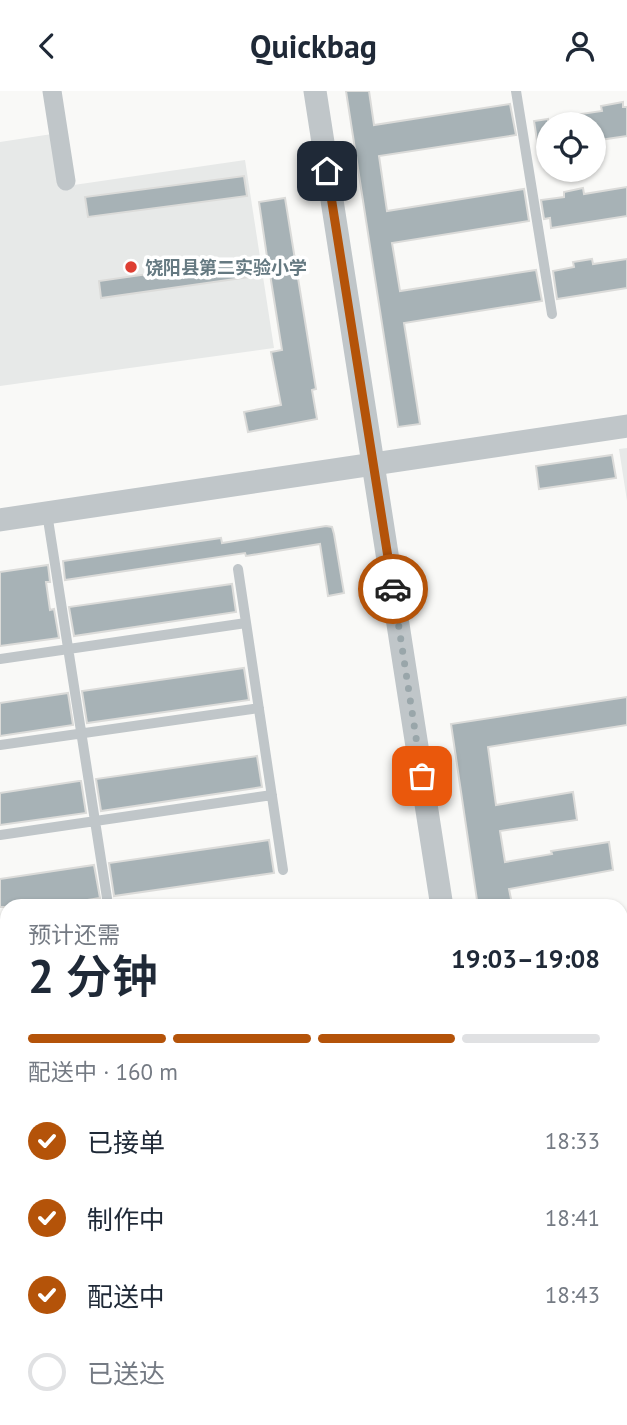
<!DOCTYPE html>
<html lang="zh">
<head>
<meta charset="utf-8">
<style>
	body { margin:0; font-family:"PT Sans","Noto Sans SC",sans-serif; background:#f6f6f7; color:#1f2937; height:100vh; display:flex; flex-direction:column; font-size:26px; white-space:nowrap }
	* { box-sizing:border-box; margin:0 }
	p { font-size:23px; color:#747a83 }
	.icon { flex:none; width:38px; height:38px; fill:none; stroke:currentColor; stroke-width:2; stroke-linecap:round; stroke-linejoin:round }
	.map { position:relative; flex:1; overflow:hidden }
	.panel { position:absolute; left:0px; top:808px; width:628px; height:527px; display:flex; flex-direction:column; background:#fff; border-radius:21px 21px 0 0; box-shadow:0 2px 5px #0004 }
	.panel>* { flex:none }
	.buttons { position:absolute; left:536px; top:21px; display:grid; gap:14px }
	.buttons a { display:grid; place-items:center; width:70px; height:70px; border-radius:50%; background:#fff; box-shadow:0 2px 5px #0004; font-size:35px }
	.pin { position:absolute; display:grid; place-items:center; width:60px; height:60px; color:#fff; margin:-30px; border-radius:14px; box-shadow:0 4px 10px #0006 }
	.courier { position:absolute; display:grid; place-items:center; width:70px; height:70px; margin:-35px; border:5px solid #b45309; border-radius:50%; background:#fff; color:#222; box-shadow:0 2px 9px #0007 }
	.headline em { font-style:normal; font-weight:600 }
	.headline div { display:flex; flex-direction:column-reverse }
	.headline { display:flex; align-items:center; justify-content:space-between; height:119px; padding:0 28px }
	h1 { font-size:46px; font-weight:600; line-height:52px }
	.bar { display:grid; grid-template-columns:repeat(4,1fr); gap:10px 7px; align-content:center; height:84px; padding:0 28px }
	.bar i { height:9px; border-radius:5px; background:#e0e1e3 }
	.bar .active { background:#b45309 }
	.bar p { grid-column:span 4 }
	ol { padding:0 28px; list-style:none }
	li { display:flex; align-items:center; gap:21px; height:77px }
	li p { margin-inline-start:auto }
	li .icon { padding:7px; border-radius:50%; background:#b45309; color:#fff; stroke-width:4 }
	li:last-child { color:#747a83 }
	li i { width:38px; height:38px; border:4px solid #e0e1e3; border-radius:50% }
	header { display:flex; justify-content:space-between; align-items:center; height:91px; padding:0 28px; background:#fff; font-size:32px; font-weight:600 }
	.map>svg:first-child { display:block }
	.built { fill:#e7e9e8 }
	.building { fill:#a7b2b6; stroke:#dbdbd9; stroke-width:2 }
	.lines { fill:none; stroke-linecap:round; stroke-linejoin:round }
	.service { stroke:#c0c6c9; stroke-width:10 }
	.minor { stroke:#c0c6c9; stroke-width:19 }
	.tertiary { stroke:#c0c6c9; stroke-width:23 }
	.done { stroke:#99a6aa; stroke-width:7; stroke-dasharray:0 12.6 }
	.route { stroke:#b45309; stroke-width:9 }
	.poi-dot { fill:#de3e32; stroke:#fff; stroke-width:2.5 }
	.labels { text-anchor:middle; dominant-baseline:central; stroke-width:7; stroke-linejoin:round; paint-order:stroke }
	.poi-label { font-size:18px; font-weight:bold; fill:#657981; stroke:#fff; text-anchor:start }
</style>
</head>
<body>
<header><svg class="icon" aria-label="back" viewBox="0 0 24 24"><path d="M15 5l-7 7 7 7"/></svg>Quickbag<svg class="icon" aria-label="person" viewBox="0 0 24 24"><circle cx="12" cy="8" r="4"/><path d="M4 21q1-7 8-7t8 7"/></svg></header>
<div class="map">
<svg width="627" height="1334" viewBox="0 0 627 1334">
	<rect width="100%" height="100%" fill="#f9f9f7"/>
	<path class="built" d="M52 43 60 96 245 69 274 257 0 295V51Z
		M627 357V410L619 358Z"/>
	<path class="building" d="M346 0H369L374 34 510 13 516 44 379 65 387 120 524 98 529 130 392 152 400 200 536 179 542 210 404 232 420 333 398 336Z
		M623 11V16H627V45L593 50V33H567V25L602 20 601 15Z
		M548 28V69H540L534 30Z
		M244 85 247 105 88 126 85 106Z
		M627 96V125L551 137 550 127 544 128 541 109 564 106V101L583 97 584 103Z
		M285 107 316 298 312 299 317 328 248 341 244 321 281 314 271 261 282 259 270 183 101 207 99 190 267 166 259 111Z
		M592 168 593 173 627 168V197L557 208 553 180 574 176 573 171Z
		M612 364 616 387 539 398 536 375Z
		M326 435 332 436 334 443 344 502 328 505 320 453 246 465 245 462 65 489 63 470 221 447 222 452Z
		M48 474 50 491H46L50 519 54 518 59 547 0 555V481Z
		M232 493 236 521 74 545 69 516Z
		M244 577 249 609 87 632 82 600Z
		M68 602 73 634 0 645V612Z
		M627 606V634L488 656 496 714 573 701 577 729 500 740 505 771 552 763 551 760 609 751 613 779 509 798 512 813 478 816 451 633Z
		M257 665 262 696 101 720 96 688Z
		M79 690H81L86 722 0 734V702Z
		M269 749 274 782 114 805 109 772Z
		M94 774 100 807 43 816H0V788Z"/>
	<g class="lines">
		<path class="service" d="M516 0 552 223
			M47 422 107 807
			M238 478 283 779
			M0 568 246 532
			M0 654 259 617
			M0 744 272 704"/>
		<path class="minor" d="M52 0 66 90
			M621 1000 627 999
			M153 1328V1334
			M557 1328 561 1334"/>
		<path class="tertiary" d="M315 0 442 816
			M0 429 627 335"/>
	</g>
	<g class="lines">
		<path class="done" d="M393 498 422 685"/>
		<path class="route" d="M327 80 393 498"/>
	</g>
	<circle class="poi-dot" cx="131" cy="176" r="7"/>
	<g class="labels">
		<g class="poi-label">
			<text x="145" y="176">饶阳县第二实验小学</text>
		</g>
	</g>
</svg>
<div class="buttons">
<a><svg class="icon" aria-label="locate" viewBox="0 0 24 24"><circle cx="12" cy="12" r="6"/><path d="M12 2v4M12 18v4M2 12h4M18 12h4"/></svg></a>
</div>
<div class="pin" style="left:422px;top:685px;background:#ea580c"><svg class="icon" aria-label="bag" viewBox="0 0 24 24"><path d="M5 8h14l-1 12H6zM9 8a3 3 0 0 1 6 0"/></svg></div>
<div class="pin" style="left:327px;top:80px;background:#1f2937"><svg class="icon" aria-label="home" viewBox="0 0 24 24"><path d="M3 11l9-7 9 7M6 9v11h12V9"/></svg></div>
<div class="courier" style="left:393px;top:498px"><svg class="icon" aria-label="car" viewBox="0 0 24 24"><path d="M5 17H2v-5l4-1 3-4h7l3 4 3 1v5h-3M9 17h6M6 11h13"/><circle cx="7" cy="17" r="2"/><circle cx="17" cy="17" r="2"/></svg></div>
<section class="panel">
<div class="headline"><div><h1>2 分钟</h1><p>预计还需</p></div><em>19:03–19:08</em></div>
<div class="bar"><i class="active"></i><i class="active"></i><i class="active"></i><i></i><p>配送中 · 160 m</p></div>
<ol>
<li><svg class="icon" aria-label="check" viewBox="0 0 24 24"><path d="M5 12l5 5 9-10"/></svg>已接单<p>18:33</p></li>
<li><svg class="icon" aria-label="check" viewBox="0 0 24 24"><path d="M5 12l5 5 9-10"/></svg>制作中<p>18:41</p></li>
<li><svg class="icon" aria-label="check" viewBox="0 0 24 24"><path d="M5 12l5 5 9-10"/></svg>配送中<p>18:43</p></li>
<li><i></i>已送达</li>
</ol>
</section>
</div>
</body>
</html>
